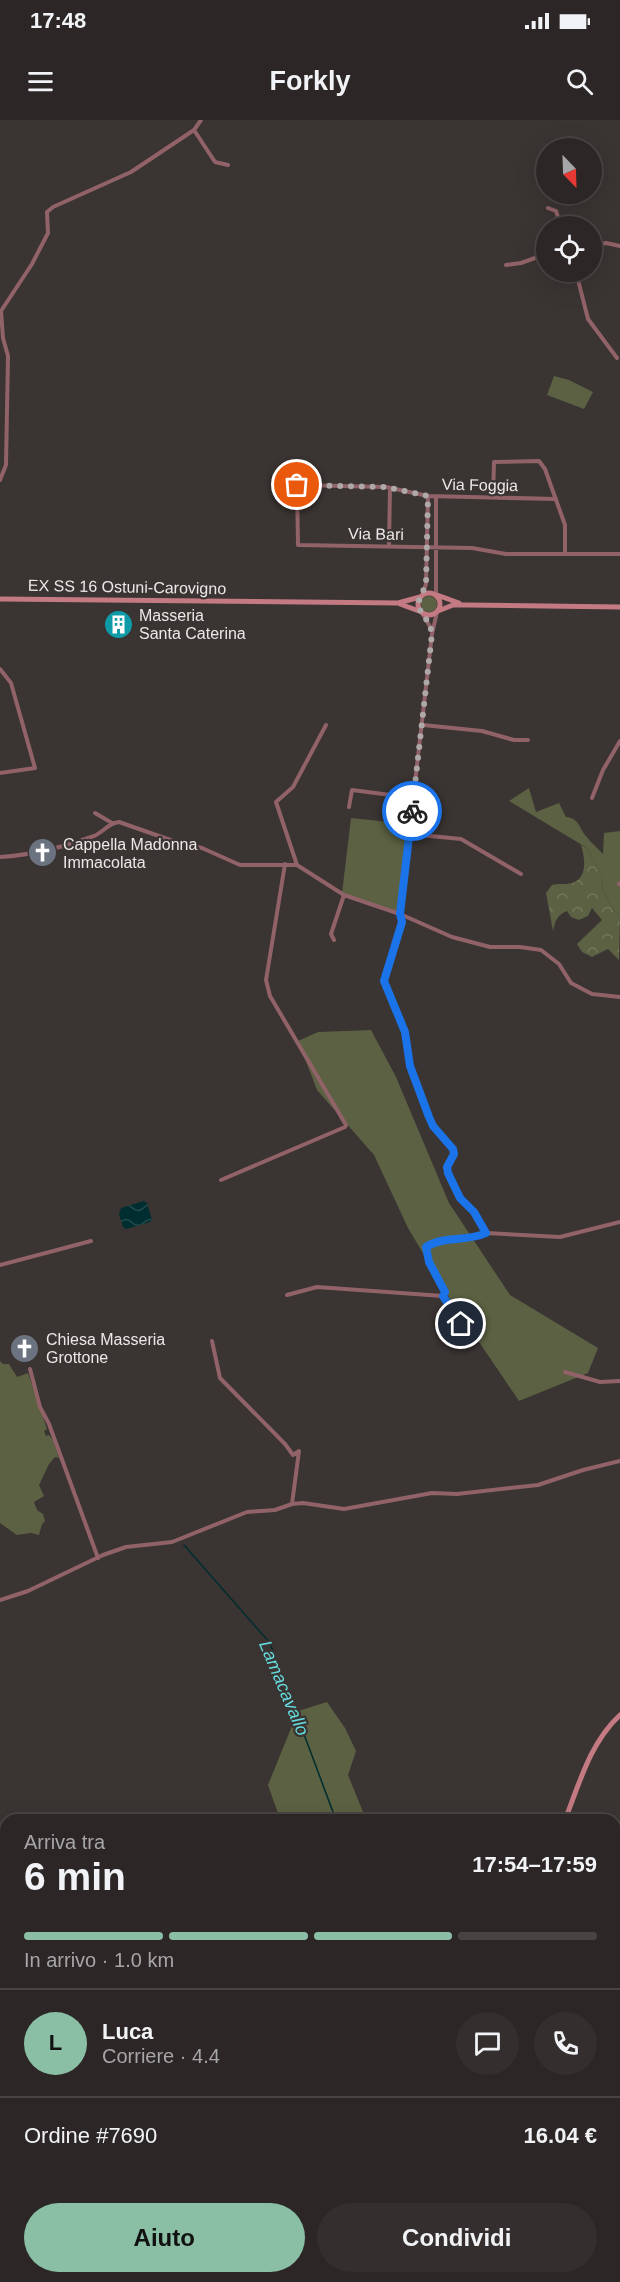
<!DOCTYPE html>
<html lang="it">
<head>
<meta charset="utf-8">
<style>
	body { margin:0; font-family:Arial,sans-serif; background:#342f2e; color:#f1f3f6; height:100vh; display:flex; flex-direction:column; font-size:22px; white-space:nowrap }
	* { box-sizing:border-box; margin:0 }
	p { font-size:20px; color:#a6a5a7 }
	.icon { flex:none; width:33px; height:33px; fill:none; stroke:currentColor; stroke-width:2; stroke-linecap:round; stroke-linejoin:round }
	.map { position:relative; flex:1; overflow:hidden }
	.sheet { position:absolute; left:0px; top:1694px; width:621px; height:470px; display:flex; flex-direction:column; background:#2c2726; border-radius:18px 18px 0 0; box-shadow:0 6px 24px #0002,0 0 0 2px #484443 }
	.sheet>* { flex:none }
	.needle { width:39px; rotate:157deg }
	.buttons { position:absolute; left:536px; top:18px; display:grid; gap:12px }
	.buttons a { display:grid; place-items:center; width:66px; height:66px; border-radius:50%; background:#2c2726; box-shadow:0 6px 24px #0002,0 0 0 2px #484443; font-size:30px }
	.pin { position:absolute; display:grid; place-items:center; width:51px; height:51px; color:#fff; margin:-26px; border:3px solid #fff; border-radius:50%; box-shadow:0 2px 6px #0007 }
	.courier { position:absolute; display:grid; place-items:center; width:60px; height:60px; margin:-30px; border:4px solid #1a73e8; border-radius:50%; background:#fff; color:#222; box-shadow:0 2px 8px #0007 }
	.summary em { font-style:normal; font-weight:800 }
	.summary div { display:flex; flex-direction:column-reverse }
	.summary { display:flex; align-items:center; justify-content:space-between; height:102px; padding:0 24px }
	h1 { font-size:39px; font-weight:800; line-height:45px }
	.bar { display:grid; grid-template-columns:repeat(4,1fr); gap:9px 6px; align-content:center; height:72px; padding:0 24px }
	.bar i { height:8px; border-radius:4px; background:#484443 }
	.bar .on { background:#8abfa5 }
	.bar p { grid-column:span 4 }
	.line { display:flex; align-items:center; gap:15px; padding:0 24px; border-top:2px solid #484443 }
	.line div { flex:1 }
	.round { display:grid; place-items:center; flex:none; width:63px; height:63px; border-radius:32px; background:#342f2e }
	.action { display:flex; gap:12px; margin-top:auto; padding:12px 24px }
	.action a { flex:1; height:69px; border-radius:36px; background:#8abfa5; color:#111; font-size:24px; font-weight:800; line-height:69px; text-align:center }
	.action a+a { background:#342f2e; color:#f1f3f6 }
	.status { display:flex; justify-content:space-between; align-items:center; height:42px; padding:0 30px; background:#2c2726; direction:ltr }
	.status svg { height:16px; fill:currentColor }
	header { display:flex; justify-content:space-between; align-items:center; height:78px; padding:0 24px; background:#2c2726; font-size:27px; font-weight:800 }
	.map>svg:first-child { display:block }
	.grass { fill:#5b6142 }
	.forest { fill:url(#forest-crowns) }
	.water { fill:url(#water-waves) }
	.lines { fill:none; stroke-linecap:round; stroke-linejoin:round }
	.stream { stroke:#002d2f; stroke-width:1.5 }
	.street { stroke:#916268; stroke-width:4 }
	.secondary { stroke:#c47a83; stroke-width:5 }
	.done { stroke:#aea9a8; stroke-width:6; stroke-dasharray:0 10.8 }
	.route { stroke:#1a73e8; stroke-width:8 }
	.labels { text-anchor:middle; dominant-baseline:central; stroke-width:4.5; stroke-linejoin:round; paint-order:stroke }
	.street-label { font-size:16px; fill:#ece8e7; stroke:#3a3432 }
	.poi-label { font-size:16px; fill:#ece8e7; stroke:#3a3432; text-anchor:start }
	.water-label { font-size:18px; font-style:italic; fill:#64dbde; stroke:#3a3432 }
</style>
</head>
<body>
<div class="status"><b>17:48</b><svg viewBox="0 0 49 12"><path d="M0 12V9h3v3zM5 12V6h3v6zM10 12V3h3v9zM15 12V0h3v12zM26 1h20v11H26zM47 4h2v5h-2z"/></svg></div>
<header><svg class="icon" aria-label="menu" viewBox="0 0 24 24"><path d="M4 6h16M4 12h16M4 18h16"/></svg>Forkly<svg class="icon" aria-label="search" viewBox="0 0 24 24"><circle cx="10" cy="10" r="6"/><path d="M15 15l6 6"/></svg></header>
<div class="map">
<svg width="620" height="2162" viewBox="0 0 620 2162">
	<defs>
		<pattern id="forest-crowns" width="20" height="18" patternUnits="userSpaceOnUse" patternTransform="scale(1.5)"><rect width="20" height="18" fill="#5b6142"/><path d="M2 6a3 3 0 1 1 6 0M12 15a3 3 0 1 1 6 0" fill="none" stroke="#73785d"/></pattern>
		<pattern id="water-waves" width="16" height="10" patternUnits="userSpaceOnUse" patternTransform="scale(1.5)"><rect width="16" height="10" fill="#002d2f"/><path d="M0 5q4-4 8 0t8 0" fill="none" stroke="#254b4d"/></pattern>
	</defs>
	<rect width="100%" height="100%" fill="#3a3432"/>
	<path class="grass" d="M554 256 569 260 593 272 584 289 547 275Z
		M421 484a8 8 0 1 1 16 0a8 8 0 1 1-16 0Z
		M529 668 536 692 559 683 566 697C579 698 579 708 586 716 591 723 598 728 603 734L604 713 620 711V796L612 788 601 765 603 760 587 728 509 681Z
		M351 698 409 704 400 794 342 773Z
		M371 910 396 957 449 1083 510 1175 598 1228 588 1253 519 1281 452 1182 408 1108 374 1035 317 970 298 921 318 912Z
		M0 1241 3 1244H9L17 1257 28 1253 47 1309 44 1311 46 1316 49 1315 53 1320 59 1338 55 1337 49 1344 39 1365 44 1376 34 1382 37 1390 43 1394 45 1401 42 1404 39 1415 31 1413 17 1415 0 1403Z
		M327 1582 345 1608 356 1631 348 1655 366 1699H280L268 1665 298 1591Z"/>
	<path class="forest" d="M581 725 587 728 603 760 601 765 612 788 620 796 619 840 608 829 592 837 582 832 577 824 602 800 592 788 588 796 579 800 571 797 567 791C557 795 555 801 553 811L546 773 552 765C559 763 565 765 572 763 588 758 585 738 581 725Z"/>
	<path class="water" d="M144 1081 147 1083 152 1100 150 1102 126 1109 123 1107 119 1094 121 1088Z"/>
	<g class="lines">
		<path class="stream" d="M184 1425 270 1523 336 1700
			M422 2157V2162"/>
		<path class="street" d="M194 10 215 42 228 45
			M548 88 556 91 561 106
			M591 126 606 123 620 126
			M506 145 521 143 546 134
			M576 152 588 199 617 238
			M0 360 6 345 8 236 3 218 1 191 32 144 48 113 47 92 53 87 131 52 194 10 201 0
			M436 376V474
			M493 377 494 342 539 341 545 349 565 405V434
			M556 379 428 376 386 367 297 365 298 425 472 428 506 434H620
			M389 426 390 368
			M422 476 426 464 428 376
			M437 492 432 514 400 794 402 802 384 861 405 912 410 946 429 997 433 1006 453 1029 454 1034 447 1047 448 1053 460 1078 474 1092 486 1113
			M422 493 432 510
			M0 549 11 563 35 648 0 653
			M423 605 482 611 514 620H528
			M592 678 603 650 620 621
			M349 687 352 670 414 678
			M95 693 112 703
			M410 714 461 719 521 754
			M0 737C32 735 64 727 94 716 104 712 108 703 119 702L179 723 202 728 240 745H297L344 775 400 794 452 817 490 827H520L541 830 559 844 571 863 592 874 620 877
			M297 745 276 682 293 667 326 605
			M619 764 620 763
			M334 820 331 814 344 775
			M221 1060 345 1007 346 1005 270 876 266 860 285 744
			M0 1145 91 1121
			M287 1175 317 1167 443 1176 445 1172 429 1141 426 1130 430 1124 451 1118H470L486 1113 560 1117 620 1102
			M443 1176 461 1204
			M212 1221 220 1258 285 1324 293 1335 299 1331 292 1384
			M30 1249 40 1287 49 1304 98 1438
			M565 1252 600 1262 620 1261
			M0 1480 28 1471 103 1435 126 1427 172 1422 247 1392 275 1390 292 1384 303 1383 344 1389 432 1373 457 1374 538 1365 583 1350 620 1341
			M0 2055 6 2052"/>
		<path class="secondary" d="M418 484a11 11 0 1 1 22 0a11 11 0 1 1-22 0Z
			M437 475 459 483
			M0 479 398 483 420 477
			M400 484 419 491
			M438 491 453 485H467L620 487
			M565 1700C579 1664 591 1621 620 1595
			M297 2162 304 2157"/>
	</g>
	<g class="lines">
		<path class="done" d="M297 365 386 367 428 376 426 464 418 483 420 490 430 505 432 514 412 691"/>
		<path class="route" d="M412 691 400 794 402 802 384 861 405 912 410 946 429 997 433 1006 453 1029 454 1034 447 1047 448 1053 460 1078 474 1092 486 1113C467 1122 445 1115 426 1127L429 1142 445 1172 443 1176 461 1204"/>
	</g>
	<defs>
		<symbol id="building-disc" viewBox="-11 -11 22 22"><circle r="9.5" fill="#0f9aa8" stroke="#3a3432"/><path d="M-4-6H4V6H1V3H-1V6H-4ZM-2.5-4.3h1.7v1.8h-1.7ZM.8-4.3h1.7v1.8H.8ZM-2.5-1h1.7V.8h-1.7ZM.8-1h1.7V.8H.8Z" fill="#fff"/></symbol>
		<symbol id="church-disc" viewBox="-11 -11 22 22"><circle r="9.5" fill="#6b7280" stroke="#3a3432"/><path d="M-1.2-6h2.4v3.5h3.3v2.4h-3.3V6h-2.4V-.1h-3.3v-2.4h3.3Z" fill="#fff"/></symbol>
	</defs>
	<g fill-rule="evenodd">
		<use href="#building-disc" x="102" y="488" width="33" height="33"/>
		<use href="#church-disc" x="26" y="716" width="33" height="33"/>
		<use href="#church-disc" x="8" y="1212" width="33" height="33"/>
	</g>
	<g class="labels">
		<g class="street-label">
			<text transform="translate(480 365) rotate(1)">Via Foggia</text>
			<text transform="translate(376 414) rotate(1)">Via Bari</text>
			<text transform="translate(127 467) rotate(1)">EX SS 16 Ostuni-Carovigno</text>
		</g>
		<g class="poi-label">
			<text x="139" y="495">Masseria<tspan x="139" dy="18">Santa Caterina</tspan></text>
			<text x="63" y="724">Cappella Madonna<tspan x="63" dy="18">Immacolata</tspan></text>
			<text x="46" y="1219">Chiesa Masseria<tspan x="46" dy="18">Grottone</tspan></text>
		</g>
		<g class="water-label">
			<text transform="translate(284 1568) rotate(67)">Lamacavallo</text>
		</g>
	</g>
</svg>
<div class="buttons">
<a><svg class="needle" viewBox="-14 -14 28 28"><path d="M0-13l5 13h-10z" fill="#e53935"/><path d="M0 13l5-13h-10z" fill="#a6a5a7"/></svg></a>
<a><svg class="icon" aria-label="locate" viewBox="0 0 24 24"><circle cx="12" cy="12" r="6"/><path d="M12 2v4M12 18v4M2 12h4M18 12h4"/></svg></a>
</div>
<div class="pin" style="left:297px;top:365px;background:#ea580c"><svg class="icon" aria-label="bag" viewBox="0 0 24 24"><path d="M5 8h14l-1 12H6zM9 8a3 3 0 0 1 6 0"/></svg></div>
<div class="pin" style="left:461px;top:1204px;background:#1f2937"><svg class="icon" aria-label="home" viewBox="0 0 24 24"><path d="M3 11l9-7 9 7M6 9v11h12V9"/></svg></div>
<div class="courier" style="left:412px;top:691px"><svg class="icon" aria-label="bike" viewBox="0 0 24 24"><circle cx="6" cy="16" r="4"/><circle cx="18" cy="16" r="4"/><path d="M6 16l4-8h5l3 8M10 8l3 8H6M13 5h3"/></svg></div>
<section class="sheet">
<div class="summary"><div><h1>6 min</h1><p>Arriva tra</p></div><em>17:54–17:59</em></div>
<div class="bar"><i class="on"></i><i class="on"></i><i class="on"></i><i></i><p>In arrivo · 1.0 km</p></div>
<div class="line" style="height:108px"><b class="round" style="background:#8abfa5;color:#111">L</b><div><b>Luca</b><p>Corriere · 4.4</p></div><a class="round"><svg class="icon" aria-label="chat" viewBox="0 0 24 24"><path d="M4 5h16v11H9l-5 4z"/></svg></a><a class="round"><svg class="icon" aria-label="phone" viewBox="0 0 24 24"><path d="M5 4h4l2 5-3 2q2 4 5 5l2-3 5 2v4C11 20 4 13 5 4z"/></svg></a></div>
<div class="line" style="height:78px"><div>Ordine #7690</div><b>16.04 €</b></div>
<div class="action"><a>Aiuto</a><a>Condividi</a></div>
</section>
</div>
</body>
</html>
